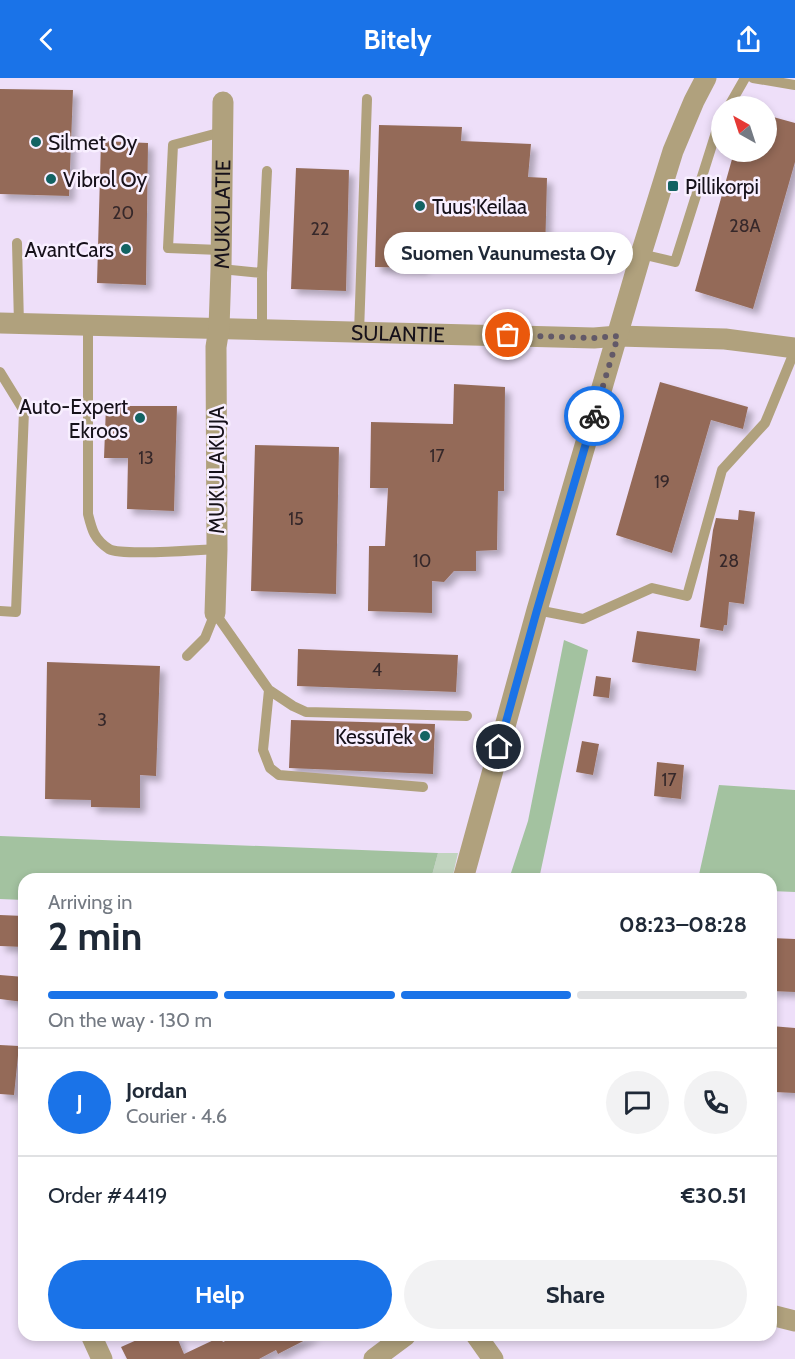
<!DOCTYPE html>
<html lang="en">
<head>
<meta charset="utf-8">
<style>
	body { margin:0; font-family:Cabin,sans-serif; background:#f2f2f3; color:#1f2937; height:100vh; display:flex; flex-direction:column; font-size:22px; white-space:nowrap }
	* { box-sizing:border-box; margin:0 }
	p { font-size:20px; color:#747a83 }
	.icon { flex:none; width:33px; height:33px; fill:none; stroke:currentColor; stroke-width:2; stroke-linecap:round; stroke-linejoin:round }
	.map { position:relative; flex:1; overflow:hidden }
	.details { position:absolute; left:18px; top:795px; width:759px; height:468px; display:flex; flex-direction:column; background:#fff; border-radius:18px; box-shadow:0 3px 9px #0003 }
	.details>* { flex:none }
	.needle { width:39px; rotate:321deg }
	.fabs { position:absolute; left:711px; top:18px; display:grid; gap:12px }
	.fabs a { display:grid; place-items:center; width:66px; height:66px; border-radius:50%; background:#fff; box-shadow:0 3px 9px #0003; font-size:30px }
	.pin { position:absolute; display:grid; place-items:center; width:51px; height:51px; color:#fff; margin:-26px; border:3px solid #fff; border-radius:50%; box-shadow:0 2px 6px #0007 }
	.courier { position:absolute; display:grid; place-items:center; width:60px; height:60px; margin:-30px; border:4px solid #1a73e8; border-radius:50%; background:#fff; color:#222; box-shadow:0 2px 8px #0007 }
	.bubble { position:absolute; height:42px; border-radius:21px; background:#fff; box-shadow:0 3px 9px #0003; font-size:20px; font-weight:800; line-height:42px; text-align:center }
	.headline em { font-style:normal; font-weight:800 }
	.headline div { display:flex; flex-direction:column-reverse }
	.headline { display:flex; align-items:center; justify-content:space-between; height:102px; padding:0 30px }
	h1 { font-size:39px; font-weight:800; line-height:45px }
	.bar { display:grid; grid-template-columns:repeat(4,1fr); gap:9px 6px; align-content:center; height:72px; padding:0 30px }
	.bar i { height:8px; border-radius:4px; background:#e0e1e3 }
	.bar .on { background:#1a73e8 }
	.bar p { grid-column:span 4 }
	.line { display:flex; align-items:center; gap:15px; padding:0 30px; border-top:2px solid #e0e1e3 }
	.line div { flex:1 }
	.round { display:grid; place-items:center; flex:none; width:63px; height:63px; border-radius:32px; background:#f2f2f3 }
	.button { display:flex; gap:12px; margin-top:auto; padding:12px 30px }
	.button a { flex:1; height:69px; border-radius:36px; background:#1a73e8; color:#fff; font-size:24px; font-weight:800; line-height:69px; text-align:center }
	.button a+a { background:#f2f2f3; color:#1f2937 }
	header { display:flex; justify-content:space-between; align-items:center; height:78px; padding:0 30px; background:#1a73e8; color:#fff; font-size:27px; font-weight:800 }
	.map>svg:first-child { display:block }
	.green { fill:#c1d4bf }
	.forest { fill:#a3c2a0 }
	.building { fill:#946b59; filter:url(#shadow) }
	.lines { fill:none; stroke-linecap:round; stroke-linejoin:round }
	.lane { stroke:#b0a17d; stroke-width:10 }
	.street { stroke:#b0a17d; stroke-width:21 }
	.done { stroke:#625968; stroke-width:6; stroke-dasharray:0 10.8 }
	.route { stroke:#1a73e8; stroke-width:8 }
	.poi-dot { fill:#136363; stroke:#f8efff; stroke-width:2 }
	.labels { text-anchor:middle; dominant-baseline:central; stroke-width:5; stroke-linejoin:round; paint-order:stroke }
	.number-label { font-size:18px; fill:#36282a }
	.poi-label { font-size:21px; fill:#16111a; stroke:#f8efff; text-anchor:start }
	.street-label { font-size:21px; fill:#16111a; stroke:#f8efff }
</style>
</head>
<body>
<header><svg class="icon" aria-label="back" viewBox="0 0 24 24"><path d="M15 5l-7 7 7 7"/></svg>Bitely<svg class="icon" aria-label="share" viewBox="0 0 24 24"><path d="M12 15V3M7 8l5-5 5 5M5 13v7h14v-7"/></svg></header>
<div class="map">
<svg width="795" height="1281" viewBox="0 0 795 1281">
	<defs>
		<filter id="shadow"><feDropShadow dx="5.5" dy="5.5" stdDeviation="3" flood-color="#0004"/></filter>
	</defs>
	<rect width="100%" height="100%" fill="#eedff9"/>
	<path class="green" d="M438 775H458L452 801H431Z"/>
	<path class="forest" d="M564 562 588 572 539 801H509L528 743Z
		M719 707 795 712V814L771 813V801H698Z
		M0 758 438 775 431 801H24V822L0 821Z"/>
	<path class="building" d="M0 11 73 12 69 118 0 116Z
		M766 37 795 45V84L753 231 695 213 734 74H766Z
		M379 47 462 49 461 63 531 66 528 99 547 100 545 177 456 176 424 174 423 190 375 189Z
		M101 63 148 65 146 207 97 205Z
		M296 90 349 92 346 213 291 211Z
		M660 304 748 329 743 351 711 342 672 475 616 457Z
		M454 306 505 309 504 413H498L497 472 476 473V493H454L444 504 432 503V535L368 533 369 468H385L388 410H370L371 344 453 346Z
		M106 328H177L174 433 127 431 128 380H104Z
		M255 367 339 369 336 516 251 513Z
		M739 432 755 434 744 526 729 524 727 547H724L723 553 700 549 713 452 716 440 738 442Z
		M637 553 700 561 696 593 632 584Z
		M298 571 458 577 456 614 297 608Z
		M47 584 160 588 156 698 140 697V730L91 729V722L45 721Z
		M596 598 611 600 609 620 593 618Z
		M291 642 435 646 433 696 289 690Z
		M582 663 599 666 593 697 576 694Z
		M657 684 684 687 681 721 654 718Z
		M0 837 24 838V869L0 868Z
		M771 860 795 861V914L771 913Z
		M0 897 24 899 23 924 0 921Z
		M771 948 795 950V1015L774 1014 777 978 771 977Z
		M0 967 19 968 14 1017 0 1016Z
		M148 1257H176L184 1276 220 1259 223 1264 238 1257H315L278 1276 276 1272 259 1281H127L121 1269Z"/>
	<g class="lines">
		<path class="lane" d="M753 0 795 7
			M729 28 745 0
			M17 165 19 246
			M220 172 168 170 173 67 222 54
			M641 176 675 184 718 48 722 42
			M221 191 262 195
			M88 248V436C92 452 94 461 109 471 122 478 197 472 217 471
			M262 251V195L267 93
			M359 255 367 21
			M0 294 24 333 16 534 0 533
			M537 532 583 541 652 510 687 518 722 392 765 345 795 272
			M215 535 269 612 293 628 306 634 467 638
			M187 578 205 560 215 535
			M269 612 263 672 270 690 279 697 423 709"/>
		<g class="street">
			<path id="s1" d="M0 245 594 260 618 258 725 261 795 270"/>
			<path id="s2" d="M215 535 217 471 216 269 219 250 221 191 223 24"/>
			<path d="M463 801 537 532 641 176 673 73 694 23 706 0"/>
			<path d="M771 1237 795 1243"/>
			<path d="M91 1257 102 1281"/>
			<path d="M476 1257 493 1281"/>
			<path d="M374 1281 406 1257"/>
		</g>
	</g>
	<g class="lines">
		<path class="done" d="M508 257 594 260 618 258 594 338"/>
		<path class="route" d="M499 669 537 532 594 338"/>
	</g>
	<g class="poi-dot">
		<circle cx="36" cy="64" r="6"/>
		<circle cx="51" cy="101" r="6"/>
		<rect x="667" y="102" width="12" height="12" rx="3"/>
		<circle cx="420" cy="128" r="6"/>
		<circle cx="126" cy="171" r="6"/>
		<circle cx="140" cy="340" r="6"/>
		<circle cx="425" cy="658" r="6"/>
	</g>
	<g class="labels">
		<g class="number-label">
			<text x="123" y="135">20</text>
			<text x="745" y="148">28A</text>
			<text x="320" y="151">22</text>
			<text x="437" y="378">17</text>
			<text x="146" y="380">13</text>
			<text x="662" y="404">19</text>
			<text x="296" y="441">15</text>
			<text x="422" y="483">10</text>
			<text x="729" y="483">28</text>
			<text x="377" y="592">4</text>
			<text x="102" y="642">3</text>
			<text x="669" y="702">17</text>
		</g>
		<g class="poi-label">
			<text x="48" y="64">Silmet Oy</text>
			<text x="63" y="101">Vibrol Oy</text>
			<text x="685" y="108">Pillikorpi</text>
			<text x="432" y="128">Tuus'Keilaa</text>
			<text x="114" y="171" text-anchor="end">AvantCars</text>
			<text x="128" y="328" text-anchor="end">Auto-Expert<tspan x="128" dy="24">Ekroos</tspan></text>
			<text x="413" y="658" text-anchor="end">KessuTek</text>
		</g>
		<g class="street-label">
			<text stroke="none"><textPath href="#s2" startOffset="399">MUKULATIE</textPath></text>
			<text stroke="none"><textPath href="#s1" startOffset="398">SULANTIE</textPath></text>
			<text transform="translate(216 392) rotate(-90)">MUKULAKUJA</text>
		</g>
	</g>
</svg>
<div class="fabs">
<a><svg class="needle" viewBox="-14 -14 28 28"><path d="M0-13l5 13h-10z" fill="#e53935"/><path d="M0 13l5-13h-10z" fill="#747a83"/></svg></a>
</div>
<div class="pin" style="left:508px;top:257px;background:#ea580c"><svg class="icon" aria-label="bag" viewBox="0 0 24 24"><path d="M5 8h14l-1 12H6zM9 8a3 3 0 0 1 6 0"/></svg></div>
<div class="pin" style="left:499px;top:669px;background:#1f2937"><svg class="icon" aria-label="home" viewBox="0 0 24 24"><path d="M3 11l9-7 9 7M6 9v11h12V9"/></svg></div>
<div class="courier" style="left:594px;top:338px"><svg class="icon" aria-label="bike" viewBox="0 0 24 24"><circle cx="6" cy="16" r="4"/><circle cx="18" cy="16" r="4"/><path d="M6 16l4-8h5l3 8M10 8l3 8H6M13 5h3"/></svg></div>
<div class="bubble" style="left:384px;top:154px;width:249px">Suomen Vaunumesta Oy</div>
<section class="details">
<div class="headline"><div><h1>2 min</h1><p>Arriving in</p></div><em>08:23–08:28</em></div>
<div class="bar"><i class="on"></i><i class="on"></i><i class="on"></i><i></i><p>On the way · 130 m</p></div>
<div class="line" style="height:108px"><b class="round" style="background:#1a73e8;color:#fff">J</b><div><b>Jordan</b><p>Courier · 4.6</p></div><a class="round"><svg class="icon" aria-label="chat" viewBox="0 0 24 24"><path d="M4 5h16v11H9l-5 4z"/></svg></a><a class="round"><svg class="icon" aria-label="phone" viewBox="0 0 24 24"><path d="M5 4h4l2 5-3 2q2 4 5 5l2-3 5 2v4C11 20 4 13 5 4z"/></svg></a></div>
<div class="line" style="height:78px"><div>Order #4419</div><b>€30.51</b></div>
<div class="button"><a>Help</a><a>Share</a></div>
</section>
</div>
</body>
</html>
